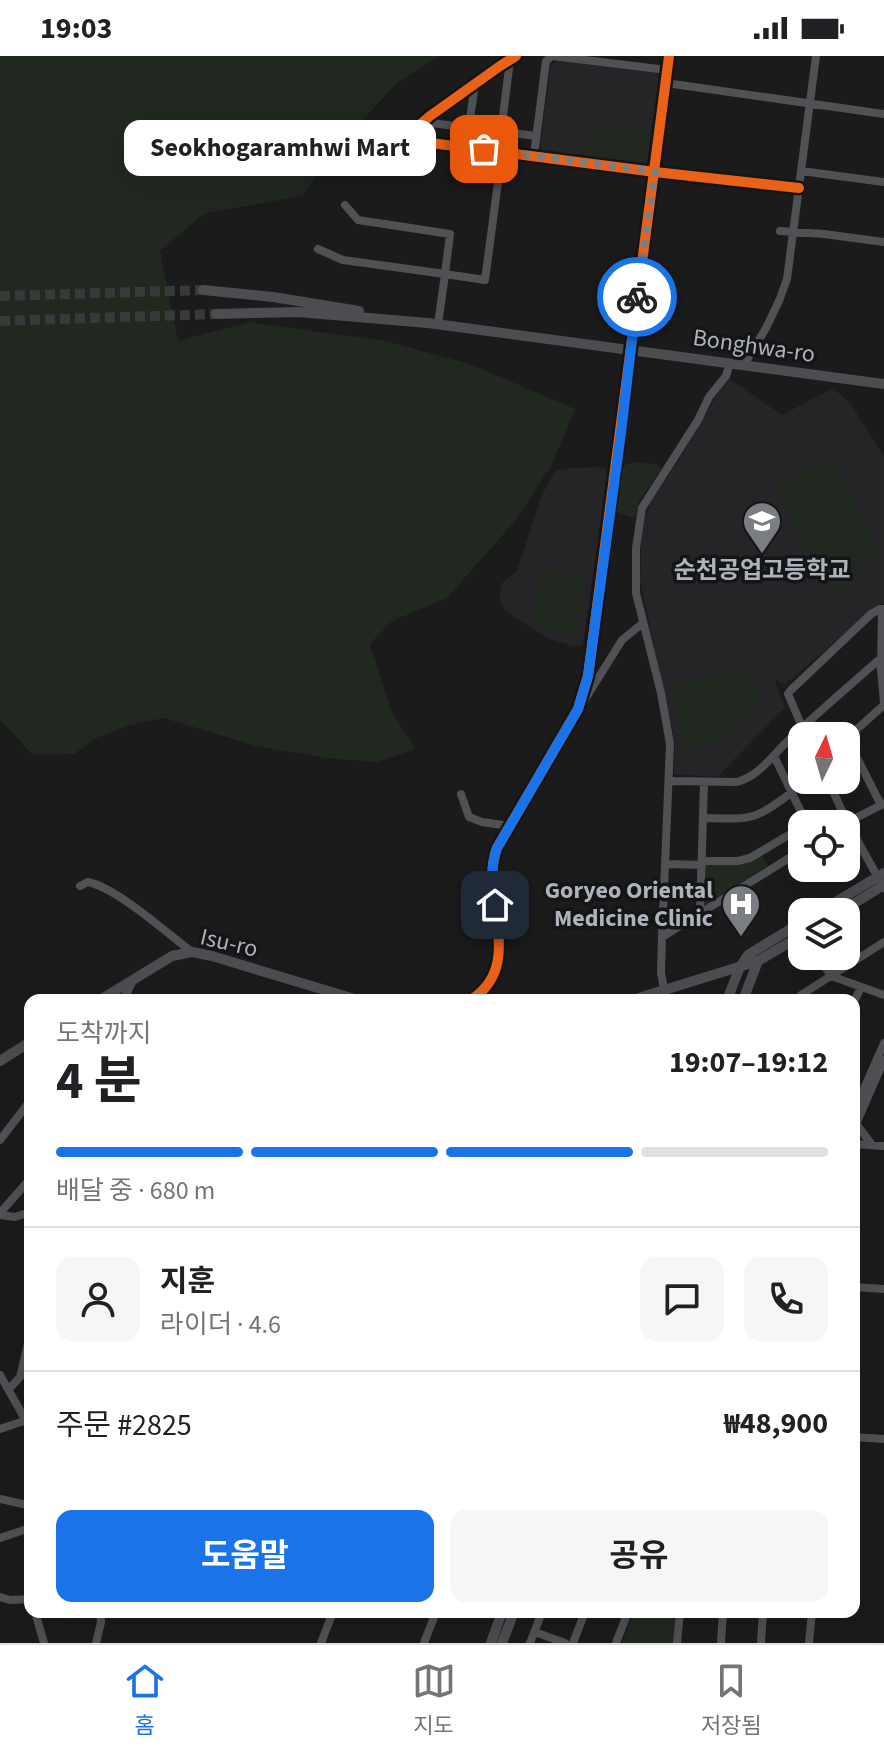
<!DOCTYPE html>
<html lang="ko">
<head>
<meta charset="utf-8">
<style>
	body { margin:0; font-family:"Source Sans 3","Noto Sans KR",sans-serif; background:#f6f6f6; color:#202124; height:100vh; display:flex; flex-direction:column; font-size:30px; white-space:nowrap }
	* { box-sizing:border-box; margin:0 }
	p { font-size:26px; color:#757577 }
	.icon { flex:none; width:44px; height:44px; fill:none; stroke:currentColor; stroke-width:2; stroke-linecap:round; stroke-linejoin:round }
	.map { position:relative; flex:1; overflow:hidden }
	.sheet { position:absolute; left:24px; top:938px; width:836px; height:624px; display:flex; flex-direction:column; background:#fff; border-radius:16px; box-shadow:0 8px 32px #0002 }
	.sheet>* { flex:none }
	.needle { width:52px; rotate:5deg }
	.controls { position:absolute; left:788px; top:666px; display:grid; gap:16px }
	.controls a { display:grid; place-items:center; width:72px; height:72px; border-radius:16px; background:#fff; box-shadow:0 8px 32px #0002; font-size:40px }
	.pin { position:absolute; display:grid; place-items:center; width:68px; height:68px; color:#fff; margin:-34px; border-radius:16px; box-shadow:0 4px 12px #0006 }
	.courier { position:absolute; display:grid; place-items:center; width:80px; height:80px; margin:-40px; border:6px solid #1a73e8; border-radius:50%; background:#fff; color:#222; box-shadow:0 2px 10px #0007 }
	.bubble { position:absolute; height:56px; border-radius:16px; background:#fff; box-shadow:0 8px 32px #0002; font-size:26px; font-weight:700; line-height:56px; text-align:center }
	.overview em { font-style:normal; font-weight:700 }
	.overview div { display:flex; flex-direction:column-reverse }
	.overview { display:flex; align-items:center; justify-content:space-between; height:136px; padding:0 32px }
	h1 { font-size:52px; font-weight:700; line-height:60px }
	.bar { display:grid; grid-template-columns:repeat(4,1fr); gap:12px 8px; align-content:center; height:96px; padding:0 32px }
	.bar i { height:10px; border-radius:6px; background:#e0e0e0 }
	.bar .current { background:#1a73e8 }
	.bar p { grid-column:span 4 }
	.line { display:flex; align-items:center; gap:20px; padding:0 32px; border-top:2px solid #e0e0e0 }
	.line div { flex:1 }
	.round { display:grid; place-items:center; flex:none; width:84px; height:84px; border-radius:16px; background:#f6f6f6 }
	.button { display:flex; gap:16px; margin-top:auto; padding:16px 32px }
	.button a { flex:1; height:92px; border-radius:16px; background:#1a73e8; color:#fff; font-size:32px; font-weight:700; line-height:92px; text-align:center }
	.button a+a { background:#f6f6f6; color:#202124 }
	.status { display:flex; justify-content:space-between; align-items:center; height:56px; padding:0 40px; background:#fff; direction:ltr }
	.status svg { height:22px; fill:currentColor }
	.tabs { display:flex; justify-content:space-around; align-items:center; height:112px; border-top:2px solid #e0e0e0; background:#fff; font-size:22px; color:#757577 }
	.tabs a { display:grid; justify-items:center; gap:4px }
	.tabs .current { color:#1a73e8 }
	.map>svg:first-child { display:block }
	.built { fill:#252527 }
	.green { fill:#212820 }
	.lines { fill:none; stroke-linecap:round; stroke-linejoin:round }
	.major-tunnel { stroke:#38393b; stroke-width:10; stroke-dasharray:10 5; stroke-linecap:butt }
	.minor { stroke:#4f5154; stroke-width:8 }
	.major { stroke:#4c4d50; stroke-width:10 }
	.cycleway-casing { stroke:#151517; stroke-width:15 }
	.cycleway { stroke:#ea6118; stroke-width:10 }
	.done { stroke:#7a7e83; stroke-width:8; stroke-dasharray:0 14.4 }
	.route { stroke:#1a73e8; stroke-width:10 }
	.labels { text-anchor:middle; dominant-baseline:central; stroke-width:7; stroke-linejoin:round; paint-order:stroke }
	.street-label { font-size:24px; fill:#adb3bb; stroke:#151517 }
	.poi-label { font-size:24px; font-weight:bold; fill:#adb3bb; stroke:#151517 }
</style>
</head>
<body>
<div class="status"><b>19:03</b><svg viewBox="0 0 49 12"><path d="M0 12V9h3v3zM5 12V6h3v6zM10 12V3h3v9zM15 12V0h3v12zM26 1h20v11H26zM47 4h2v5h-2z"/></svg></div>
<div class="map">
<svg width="884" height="1587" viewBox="0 0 884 1587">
	<rect width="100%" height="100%" fill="#1b1b1b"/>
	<path class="built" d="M558 5 656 17 659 22 647 107 643 110 546 97 542 95 540 90 551 8Z
		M730 323 782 359 833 332 851 348 884 401V548L879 549 784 629 774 622 785 652 717 721 674 718 675 686 640 525 642 472 650 447 682 399 722 330Z
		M598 411 606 413 607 420 583 589 574 590 549 583 505 555 500 544 501 528 517 515 540 444 549 425 556 415 568 412Z"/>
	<path class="green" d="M0 0H439L395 29 324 107 303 140 205 157 160 195 178 285 249 266 385 285 470 308 575 353 552 408 516 464 447 542 392 565 370 588 392 657 416 693 376 706 326 702 256 690 164 662 131 669 98 681 74 698 33 699 0 664Z
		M590 68 649 77 645 106 610 102 587 96Z
		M831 401 879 494 836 536 828 535 774 430Z
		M634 406 656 408 662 412 639 445 635 462 617 457 622 412 627 408Z
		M540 514 583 520 575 577 532 572Z
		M743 614 750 617 760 644 714 687 683 693 673 628Z
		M761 797 768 810 707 848 702 847 703 809Z
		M634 1556H676L674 1587H622Z"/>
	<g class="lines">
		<path class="major-tunnel" d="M0 240 203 234
			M0 265 216 258"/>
		<path class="minor" d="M516 0 500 10 430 60 410 77 408 84 655 116 799 132
			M666 27 884 58
			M423 66 536 80
			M501 76 510 4
			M534 99 546 5 552 0 667 14
			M464 105 475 28
			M801 115 884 126
			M780 175 824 178 884 186
			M318 193 343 204 445 218 450 178 358 164 345 149
			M438 269 445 218 485 224 502 96
			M744 309 766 272 779 245 787 223 816 0
			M882 553 881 613 884 646
			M584 645 622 584 643 567
			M806 680 788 638 790 635 871 558 880 553H884
			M847 682 881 749
			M846 683 884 649
			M774 700 807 768
			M828 724 847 766 884 832
			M669 725 737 726C761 719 773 698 791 682 820 655 851 628 881 602
			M461 738 469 761 482 766 510 770
			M704 762C750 763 754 766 792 736
			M846 767 883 748
			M702 805H738L750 802 802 771
			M665 808 702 809
			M80 830 88 826C117 832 167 877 192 896
			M700 857 704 726
			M662 881 802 794
			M818 900 831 920 884 939
			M664 933 661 917 662 881 670 688 661 637 636 537V492L642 452 698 364 709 341 726 320 730 307
			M121 944 126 939 133 924
			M471 944C527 907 478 843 497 792L578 653 588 620 669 0
			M796 944 801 939 884 886
			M854 946 861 931
			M854 1055 884 987
			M857 1069 872 1089
			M854 1073 884 1004
			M0 1084 30 1045
			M854 1088 884 1090
			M0 1157 30 1123
			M0 1159 15 1161 30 1156
			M854 1231 884 1233
			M0 1319 30 1372
			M9 1333 20 1321 30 1279
			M0 1373 30 1363
			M854 1381 884 1383
			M0 1443 23 1448H30
			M0 1482 30 1472
			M0 1541 10 1544 30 1543
			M35 1556 44 1587
			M535 1576 565 1587
			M96 1587 101 1566 100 1556
			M321 1587 333 1556
			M424 1587 436 1556
			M530 1587 542 1556
			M573 1587 585 1556
			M616 1587 628 1556
			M677 1587 680 1556
			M721 1587 723 1556
			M761 1587 763 1556
			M809 1587 812 1556"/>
		<path class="major" d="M203 234 273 241 359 255
			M216 258 298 256 428 267 884 328
			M819 856 884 817
			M840 856 884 829
			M100 944 172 900 192 896 212 900 358 944
			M632 944 758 905 802 879
			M727 944 740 911 748 899 802 866
			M743 944 758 905
			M0 1005 30 986
			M491 1587 502 1556
			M502 1587 514 1556"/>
		<defs>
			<path id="cycleway" d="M516 0 500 10 430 60 410 77 408 84 655 116 799 132
				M471 944C527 907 478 843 497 792L578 653 588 620 669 0"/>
		</defs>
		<use href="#cycleway" class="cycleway-casing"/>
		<use href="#cycleway" class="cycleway"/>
	</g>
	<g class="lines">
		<path class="done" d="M484 93 655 116 637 241"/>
		<path class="route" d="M495 849C492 829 490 811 497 792L578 653 588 620 621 377 637 241"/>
	</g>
	<defs>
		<symbol id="school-pin" viewBox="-11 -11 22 30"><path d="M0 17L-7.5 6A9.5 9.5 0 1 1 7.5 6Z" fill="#7a7e83" stroke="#151517"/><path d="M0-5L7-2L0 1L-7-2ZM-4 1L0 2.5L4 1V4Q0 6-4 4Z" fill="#fff"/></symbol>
		<symbol id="hospital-pin" viewBox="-11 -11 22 30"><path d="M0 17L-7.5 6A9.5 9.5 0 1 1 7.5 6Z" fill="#7a7e83" stroke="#151517"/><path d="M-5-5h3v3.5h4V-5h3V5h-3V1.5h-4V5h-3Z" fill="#fff"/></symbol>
	</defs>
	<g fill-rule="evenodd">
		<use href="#school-pin" x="740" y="443" width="44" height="60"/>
		<use href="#hospital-pin" x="719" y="826" width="44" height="60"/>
	</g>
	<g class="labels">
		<g class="street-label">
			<text transform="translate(754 290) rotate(8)">Bonghwa-ro</text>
			<text transform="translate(229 887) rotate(13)">Isu-ro</text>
		</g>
		<g class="poi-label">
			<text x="762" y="514">순천공업고등학교</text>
			<text x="713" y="834" text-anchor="end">Goryeo Oriental<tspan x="713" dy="28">Medicine Clinic</tspan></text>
		</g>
	</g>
</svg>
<div class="controls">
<a><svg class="needle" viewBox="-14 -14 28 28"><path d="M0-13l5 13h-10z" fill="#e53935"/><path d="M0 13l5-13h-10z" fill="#757577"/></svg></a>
<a><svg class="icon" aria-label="locate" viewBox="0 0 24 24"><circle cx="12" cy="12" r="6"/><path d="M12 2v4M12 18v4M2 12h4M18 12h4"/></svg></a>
<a><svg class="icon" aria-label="layers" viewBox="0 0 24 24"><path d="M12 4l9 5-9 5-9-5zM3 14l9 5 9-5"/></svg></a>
</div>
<div class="pin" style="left:484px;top:93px;background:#ea580c"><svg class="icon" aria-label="bag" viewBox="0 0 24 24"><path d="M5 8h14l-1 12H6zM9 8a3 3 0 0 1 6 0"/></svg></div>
<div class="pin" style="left:495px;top:849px;background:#1f2937"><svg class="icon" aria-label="home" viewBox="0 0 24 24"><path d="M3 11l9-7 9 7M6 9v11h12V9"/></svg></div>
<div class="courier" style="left:637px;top:241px"><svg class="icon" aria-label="bike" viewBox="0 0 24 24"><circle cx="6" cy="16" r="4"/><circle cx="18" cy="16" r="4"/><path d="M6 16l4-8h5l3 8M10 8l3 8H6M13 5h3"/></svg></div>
<div class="bubble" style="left:124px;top:64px;width:312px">Seokhogaramhwi Mart</div>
<section class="sheet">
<div class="overview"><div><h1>4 분</h1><p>도착까지</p></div><em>19:07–19:12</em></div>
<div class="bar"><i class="current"></i><i class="current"></i><i class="current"></i><i></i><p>배달 중 · 680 m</p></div>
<div class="line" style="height:144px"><a class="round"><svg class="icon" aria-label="person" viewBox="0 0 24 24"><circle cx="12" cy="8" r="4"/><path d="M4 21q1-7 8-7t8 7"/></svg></a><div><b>지훈</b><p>라이더 · 4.6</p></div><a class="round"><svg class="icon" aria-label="chat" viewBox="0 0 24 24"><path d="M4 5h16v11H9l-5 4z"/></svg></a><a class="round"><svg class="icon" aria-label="phone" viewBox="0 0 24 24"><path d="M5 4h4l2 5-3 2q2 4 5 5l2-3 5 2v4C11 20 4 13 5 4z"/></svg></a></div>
<div class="line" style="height:104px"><div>주문 #2825</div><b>₩48,900</b></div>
<div class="button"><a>도움말</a><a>공유</a></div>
</section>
</div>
<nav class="tabs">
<a class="current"><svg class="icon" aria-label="home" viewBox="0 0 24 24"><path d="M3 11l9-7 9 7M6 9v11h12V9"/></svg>홈</a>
<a><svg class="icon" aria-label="map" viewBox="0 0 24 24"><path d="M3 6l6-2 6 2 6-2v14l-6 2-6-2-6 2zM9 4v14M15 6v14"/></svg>지도</a>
<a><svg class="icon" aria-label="saved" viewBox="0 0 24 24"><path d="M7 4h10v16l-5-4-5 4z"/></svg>저장됨</a>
</nav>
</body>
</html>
